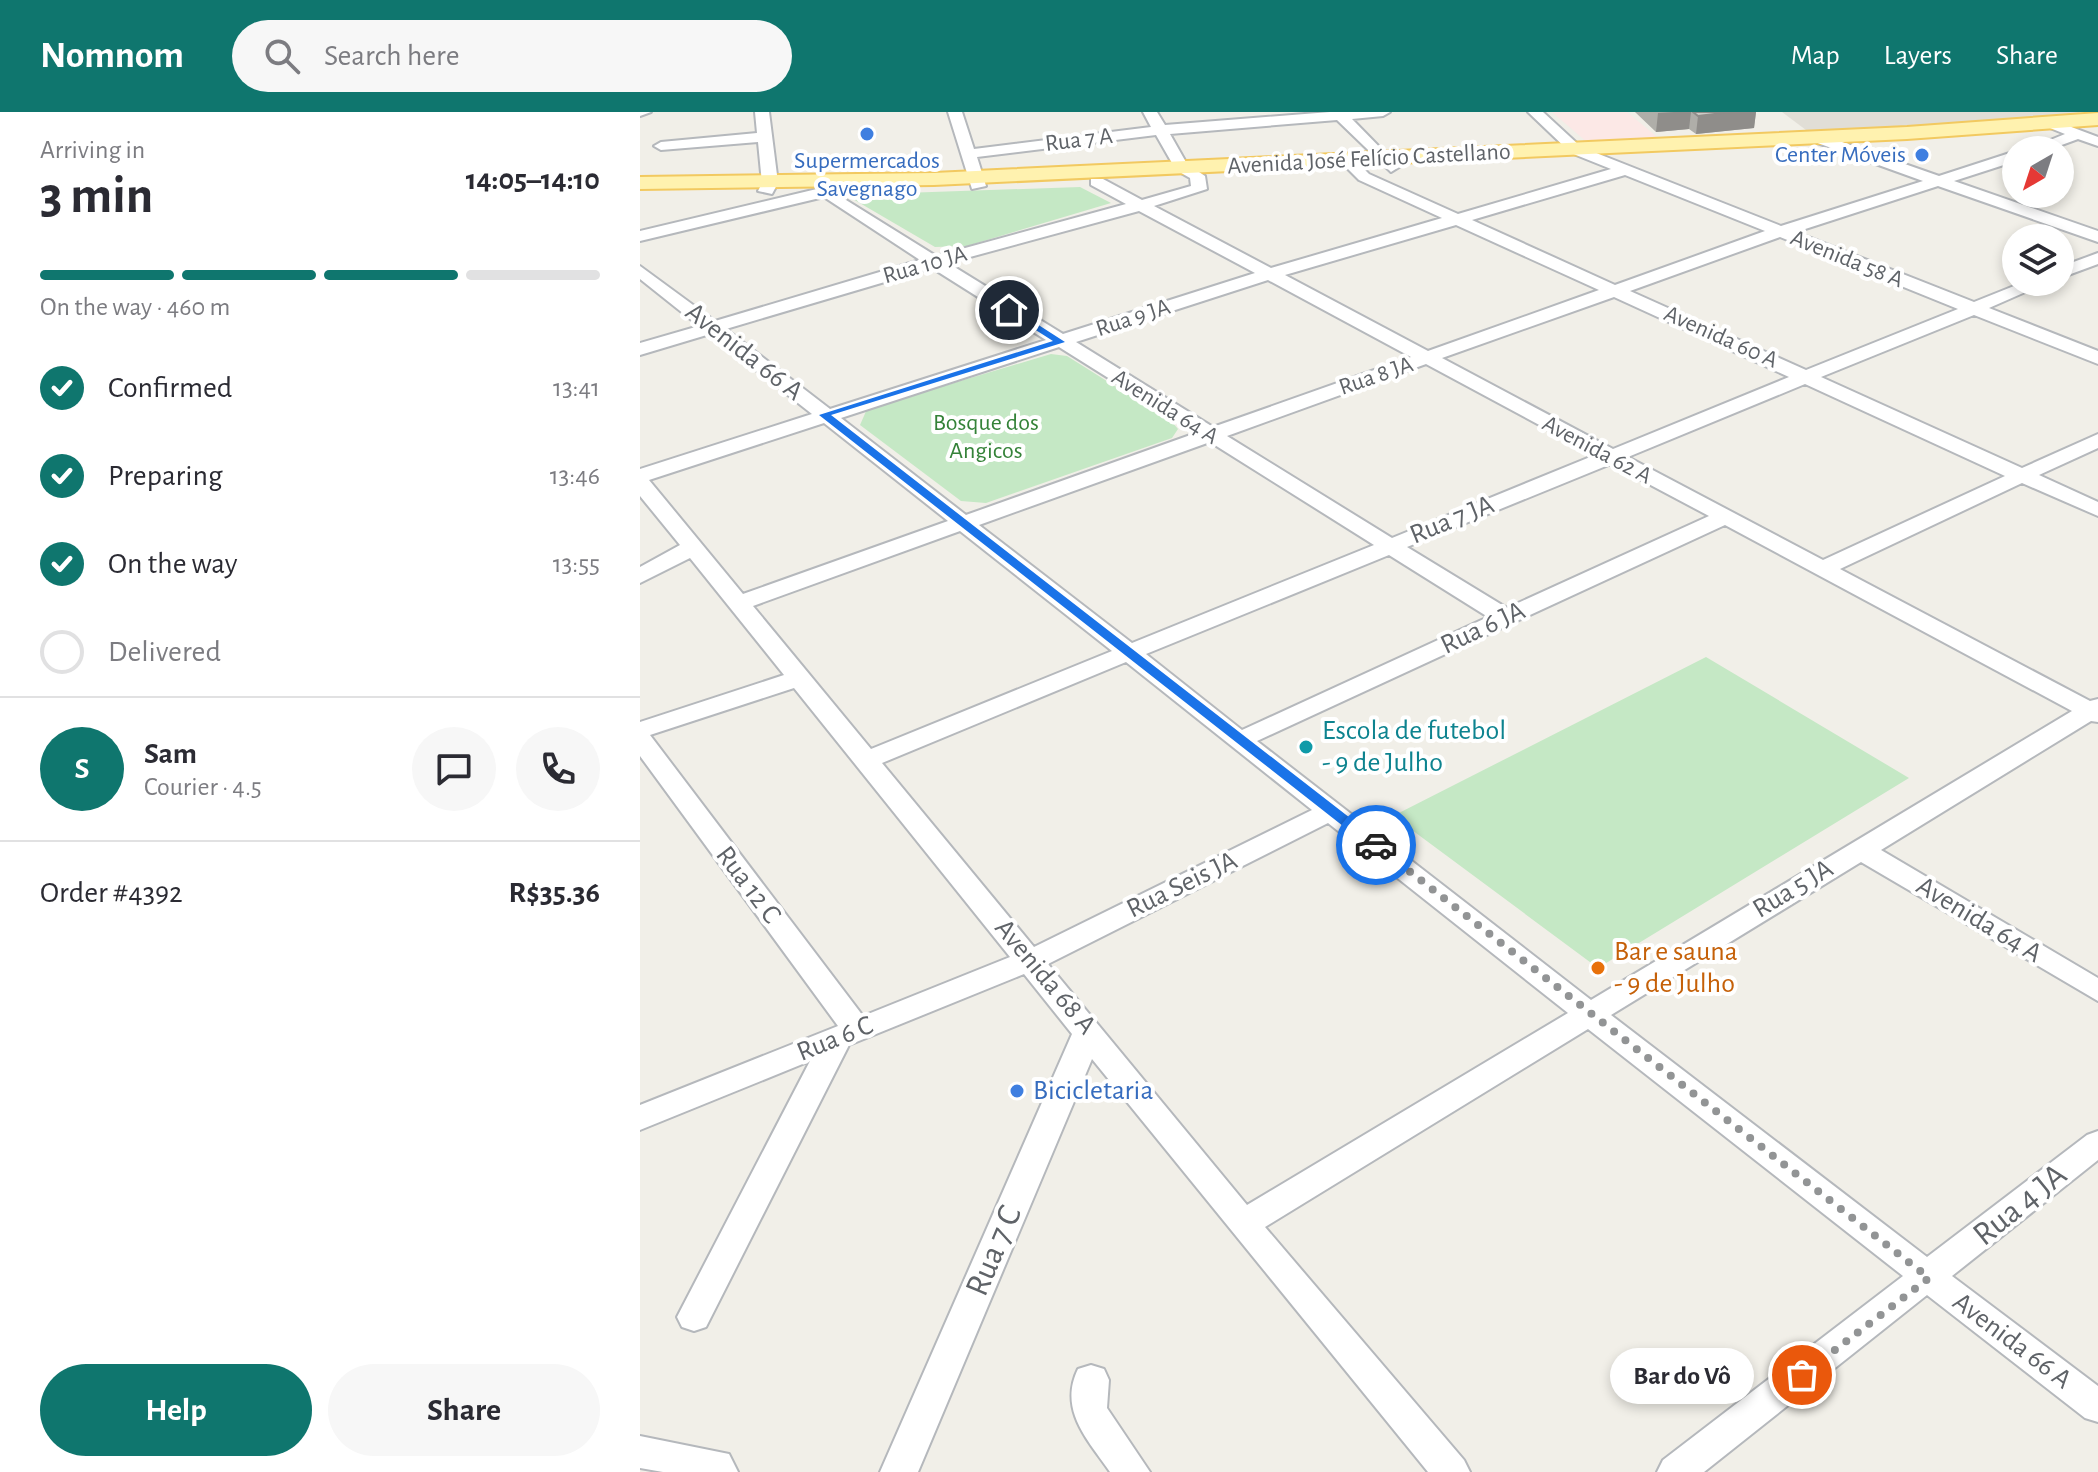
<!DOCTYPE html>
<html lang="en">
<head>
<meta charset="utf-8">
<style>
	body { margin:0; font-family:"Alegreya Sans",sans-serif; background:#f7f7f7; color:#2b2b33; height:100vh; display:flex; flex-direction:column; font-size:30px; white-space:nowrap }
	* { box-sizing:border-box; margin:0 }
	p { font-size:26px; color:#7c7c81 }
	.icon { flex:none; width:44px; height:44px; fill:none; stroke:currentColor; stroke-width:2; stroke-linecap:round; stroke-linejoin:round }
	.map { position:relative; flex:1; overflow:hidden }
	.sheet { display:flex; flex-direction:column; background:#fff; width:640px }
	.sheet>* { flex:none }
	.needle { width:52px; rotate:219deg }
	.buttons { position:absolute; left:1362px; top:24px; display:grid; gap:16px }
	.buttons a { display:grid; place-items:center; width:72px; height:72px; border-radius:50%; background:#fff; box-shadow:0 4px 12px #0003; font-size:40px }
	.pin { position:absolute; display:grid; place-items:center; width:68px; height:68px; color:#fff; margin:-34px; border:4px solid #fff; border-radius:50%; box-shadow:0 2px 8px #0007 }
	.courier { position:absolute; display:grid; place-items:center; width:80px; height:80px; margin:-40px; border:6px solid #1a73e8; border-radius:50%; background:#fff; color:#222; box-shadow:0 2px 10px #0007 }
	.bubble { position:absolute; height:56px; border-radius:28px; background:#fff; box-shadow:0 4px 12px #0003; font-size:26px; font-weight:700; line-height:56px; text-align:center }
	.overview em { font-style:normal; font-weight:700 }
	.overview div { display:flex; flex-direction:column-reverse }
	.overview { display:flex; align-items:center; justify-content:space-between; height:136px; padding:0 40px }
	h1 { font-size:52px; font-weight:700; line-height:60px }
	.bar { display:grid; grid-template-columns:repeat(4,1fr); gap:12px 8px; align-content:center; height:96px; padding:0 40px }
	.bar i { height:10px; border-radius:6px; background:#e1e1e2 }
	.bar .selected { background:#0f766e }
	.bar p { grid-column:span 4 }
	.line { display:flex; align-items:center; gap:20px; padding:0 40px; border-top:2px solid #e1e1e2 }
	.line div { flex:1 }
	.round { display:grid; place-items:center; flex:none; width:84px; height:84px; border-radius:42px; background:#f7f7f7 }
	ol { padding:0 40px; list-style:none }
	li { display:flex; align-items:center; gap:24px; height:88px }
	li p { margin-inline-start:auto }
	li .icon { padding:8px; border-radius:50%; background:#0f766e; color:#fff; stroke-width:4 }
	li:last-child { color:#7c7c81 }
	li i { width:44px; height:44px; border:4px solid #e1e1e2; border-radius:50% }
	.primary-button { display:flex; gap:16px; margin-top:auto; padding:16px 40px }
	.primary-button a { flex:1; height:92px; border-radius:48px; background:#0f766e; color:#fff; font-size:32px; font-weight:700; line-height:92px; text-align:center }
	.primary-button a+a { background:#f7f7f7; color:#2b2b33 }
	header { display:flex; align-items:center; gap:48px; box-sizing:border-box; height:112px; padding:0 40px; background:#0f766e; color:#fff }
	header strong { font-size:38px }
	nav { display:flex; gap:44px; margin-inline-start:auto; font-size:28px }
	.search { width:560px; height:72px; background:#f7f7f7; display:flex; align-items:center; gap:20px; box-sizing:border-box; padding:0 28px; border-radius:44px; color:#7c7c81; font-size:30px }
	main { display:flex; flex:1; min-height:0 }
	.map>svg:first-child { display:block }
	.education { fill:#e1ded6 }
	.medical { fill:#fce8e6 }
	.green { fill:#c5e8c5 }
	.lines { fill:none; stroke-linecap:round; stroke-linejoin:round }
	.minor-casing { stroke:#b5b8bc; stroke-width:4 }
	.major-casing { stroke:#f2c960; stroke-width:4 }
	.minor { fill:#fff; fill-rule:evenodd }
	.major { fill:#fff2af; fill-rule:evenodd }
	.wall { fill:#afaea9 }
	.shaded-wall { fill:#8f8d8a }
	.building { fill:#cccac5; stroke:#8f8d8a; stroke-width:2 }
	.route { fill:#1a73e8 }
	.done { stroke:#929495; stroke-width:8; stroke-dasharray:0 14.4 }
	.shop-dot { fill:#3f7fe0; stroke:#fff; stroke-width:3 }
	.culture-dot { fill:#0f9aa8; stroke:#fff; stroke-width:3 }
	.food-dot { fill:#e8710a; stroke:#fff; stroke-width:3 }
	.labels { text-anchor:middle; dominant-baseline:central; stroke-width:8; stroke-linejoin:round; paint-order:stroke }
	.far-street-label { font-size:24px; fill:#5f6368; stroke:#fff }
	.far-shop-label { font-size:24px; fill:#366cbe; stroke:#fff; text-anchor:end }
	.far-park-label { font-size:24px; fill:#348238; stroke:#fff }
	.street-label { font-size:28px; fill:#5f6368; stroke:#fff }
	.culture-label { font-size:28px; fill:#0d838f; stroke:#fff; text-anchor:start }
	.food-label { font-size:28px; fill:#c56008; stroke:#fff; text-anchor:start }
	.shop-label { font-size:28px; fill:#366cbe; stroke:#fff; text-anchor:start }
	.near-street-label { font-size:34px; fill:#5f6368; stroke:#fff }
</style>
</head>
<body>
<header>
<strong>Nomnom</strong>
<div class="search"><svg class="icon" aria-label="search" viewBox="0 0 24 24"><circle cx="10" cy="10" r="6"/><path d="M15 15l6 6"/></svg>Search here</div>
<nav><a>Map</a><a>Layers</a><a>Share</a></nav>
</header>
<main>
<section class="sheet">
<div class="overview"><div><h1>3 min</h1><p>Arriving in</p></div><em>14:05–14:10</em></div>
<div class="bar"><i class="selected"></i><i class="selected"></i><i class="selected"></i><i></i><p>On the way · 460 m</p></div>
<ol>
<li><svg class="icon" aria-label="check" viewBox="0 0 24 24"><path d="M5 12l5 5 9-10"/></svg>Confirmed<p>13:41</p></li>
<li><svg class="icon" aria-label="check" viewBox="0 0 24 24"><path d="M5 12l5 5 9-10"/></svg>Preparing<p>13:46</p></li>
<li><svg class="icon" aria-label="check" viewBox="0 0 24 24"><path d="M5 12l5 5 9-10"/></svg>On the way<p>13:55</p></li>
<li><i></i>Delivered</li>
</ol>
<div class="line" style="height:144px"><b class="round" style="background:#0f766e;color:#fff">S</b><div><b>Sam</b><p>Courier · 4.5</p></div><a class="round"><svg class="icon" aria-label="chat" viewBox="0 0 24 24"><path d="M4 5h16v11H9l-5 4z"/></svg></a><a class="round"><svg class="icon" aria-label="phone" viewBox="0 0 24 24"><path d="M5 4h4l2 5-3 2q2 4 5 5l2-3 5 2v4C11 20 4 13 5 4z"/></svg></a></div>
<div class="line" style="height:104px"><div>Order #4392</div><b>R$35.36</b></div>
<div class="primary-button"><a>Help</a><a>Share</a></div>
</section>
<div class="map">
<svg width="1458" height="1360" viewBox="0 0 1458 1360">
	<rect width="100%" height="100%" fill="#f1efe8"/>
	<path class="education" d="M1142 0H1439L1442 4 1170 21Z"/>
	<path class="medical" d="M912 0H987L1022 29 948 31Z"/>
	<path class="green" d="M440 75 471 91 327 134 295 135 206 83Z
		M411 242 427 244 532 310 538 317 532 326 346 391 321 389 220 313 227 297Z
		M1066 545 1269 666 958 856 753 704Z"/>
	<g class="lines">
		<defs>
			<path id="minor" d="M0 0H11L0 4Z
				M115 0H129L138 71 132 82 118 79 122 71 118 30 21 38 14 34 21 30 117 21Z
				M308 0H322L334 37 511 15 503 0H517L525 13 690 0H750L743 4 712 7 756 52 759 55 751 60 697 8 530 22 547 52 565 64 567 77 514 94 631 156 802 106 719 68 702 51V45H712L729 62 818 102 971 57 931 41 888 0H903L941 35 1141 114 1283 69 1172 29V23H1182L1299 64 1376 39V49L1314 69 1458 119V130L1298 74 1156 120 1334 190 1384 170H1408L1349 196 1458 239V252L1334 203 1181 265 1382 356 1458 322V336L1399 363 1458 390V404L1382 371 1200 457 1450 589 1458 587V610L1451 609 1241 738 1458 866V889L1221 750 971 903 1287 1145 1447 1023 1458 1019V1048L1312 1164 1458 1274V1310L1445 1306 1287 1183 1064 1360H1017L1023 1348 1263 1164 948 917 625 1115 824 1348 830 1360H788L452 947 278 1360H240L432 922 384 862 209 933 66 1215 54 1219 42 1215 37 1205 170 949 0 1018V993L198 914 0 644V610L144 563 50 446 0 471V455L40 433 0 384V357L172 302 70 222 0 243V231L59 214 0 167V154L75 209 280 148 184 85 0 129V119L181 76 195 64 203 69 196 78 206 88 296 144 486 92 451 73V67H463L502 88 551 74 550 66 536 58 516 23 337 45 346 74 332 77ZM985 63 1125 119 975 173 832 108ZM499 99 615 161 423 222 308 151ZM816 113 959 178 788 239 645 163ZM1140 125 1318 197 1166 258 990 179ZM292 156 406 228 190 297 86 217ZM628 168 771 245 573 315 436 230ZM974 185 1149 265 973 337 802 246ZM419 235 556 321 326 403 201 306ZM786 252 955 343 752 426 587 324ZM1165 272 1365 364 1183 448 988 345ZM184 311 308 409 103 482 9 368ZM570 330 734 433 492 531 339 413ZM971 352 1069 404 867 496 767 435ZM1085 413 1432 599 951 888 617 629ZM320 419 472 539 231 637 113 494ZM749 443 848 505 602 618 506 542ZM486 550 672 698 394 835 242 651ZM154 576 370 845 223 904 10 623ZM688 711 928 901 607 1093 408 852Z
				M1410 7 1458 25V34L1438 27 1408 38H1386L1425 22 1405 14V8Z
				M1458 141V152L1420 166V155Z
				M451 1253 464 1257 469 1268 467 1296 510 1360H470C448 1328 418 1298 438 1257Z
				M0 1324 89 1342 98 1360H23L0 1356Z"/>
			<path id="major" d="M1458 1V13L1267 27 294 73 0 77V65L294 61 1267 15Z"/>
		</defs>
		<use href="#minor" class="minor-casing"/>
		<use href="#major" class="major-casing"/>
		<use href="#minor" class="minor"/>
		<use href="#major" class="major"/>
	</g>
	<path class="wall" d="M995 0H1116L1114 16 1056 22 1049 17 1016 20Z"/>
	<path class="shaded-wall" d="M1034 0H1051L1049 17 1016 20 1018 1Z
		M1091 0H1116L1114 16 1056 22 1058 4Z"/>
	<path class="building" d="M1053 0H1091L1058 4Z"/>
	<path class="route" d="M366 196H372L425 230 191 303 741 730V736H731L179 303 413 229 366 199Z"/>
	<g class="lines">
		<path class="done" d="M736 733 1289 1166 1162 1263"/>
	</g>
	<g class="shop-dot">
		<circle cx="227" cy="22" r="8"/>
		<circle cx="1282" cy="43" r="8"/>
		<circle cx="377" cy="979" r="8"/>
	</g>
	<circle class="culture-dot" cx="666" cy="635" r="8"/>
	<circle class="food-dot" cx="958" cy="856" r="8"/>
	<g class="labels">
		<g class="far-street-label">
			<text transform="translate(439 28) rotate(-7)">Rua 7 A</text>
			<text transform="translate(729 47) rotate(-3)">Avenida José Felício Castellano</text>
			<text transform="translate(1207 147) rotate(22)">Avenida 58 A</text>
			<text transform="translate(285 153) rotate(-16)">Rua 10 JA</text>
			<text transform="translate(493 206) rotate(-18)">Rua 9 JA</text>
			<text transform="translate(1081 225) rotate(24)">Avenida 60 A</text>
			<text transform="translate(736 264) rotate(-19)">Rua 8 JA</text>
			<text transform="translate(525 295) rotate(32)">Avenida 64 A</text>
			<text transform="translate(957 338) rotate(28)">Avenida 62 A</text>
		</g>
		<g class="far-shop-label">
			<text x="1266" y="43">Center Móveis</text>
			<text x="227" y="49" text-anchor="middle">Supermercados<tspan x="227" dy="28">Savegnago</tspan></text>
		</g>
		<g class="far-park-label">
			<text x="346" y="311">Bosque dos<tspan x="346" dy="28">Angicos</tspan></text>
		</g>
		<g class="street-label">
			<text transform="translate(104 240) rotate(38)">Avenida 66 A</text>
			<text transform="translate(812 408) rotate(-22)">Rua 7 JA</text>
			<text transform="translate(843 516) rotate(-25)">Rua 6 JA</text>
			<text transform="translate(108 773) rotate(53)">Rua 12 C</text>
			<text transform="translate(542 773) rotate(-26)">Rua Seis JA</text>
			<text transform="translate(1153 777) rotate(-31)">Rua 5 JA</text>
			<text transform="translate(1339 808) rotate(31)">Avenida 64 A</text>
			<text transform="translate(405 865) rotate(50)">Avenida 68 A</text>
			<text transform="translate(195 927) rotate(-22)">Rua 6 C</text>
			<text transform="translate(1372 1229) rotate(37)">Avenida 66 A</text>
		</g>
		<g class="culture-label">
			<text x="682" y="619">Escola de futebol<tspan x="682" dy="32">- 9 de Julho</tspan></text>
		</g>
		<g class="food-label">
			<text x="974" y="840">Bar e sauna<tspan x="974" dy="32">- 9 de Julho</tspan></text>
		</g>
		<g class="shop-label">
			<text x="393" y="979">Bicicletaria</text>
		</g>
		<g class="near-street-label">
			<text transform="translate(1380 1093) rotate(-39)">Rua 4 JA</text>
			<text transform="translate(354 1139) rotate(-67)">Rua 7 C</text>
		</g>
	</g>
</svg>
<div class="buttons">
<a><svg class="needle" viewBox="-14 -14 28 28"><path d="M0-13l5 13h-10z" fill="#e53935"/><path d="M0 13l5-13h-10z" fill="#7c7c81"/></svg></a>
<a><svg class="icon" aria-label="layers" viewBox="0 0 24 24"><path d="M12 4l9 5-9 5-9-5zM3 14l9 5 9-5"/></svg></a>
</div>
<div class="pin" style="left:1162px;top:1263px;background:#ea580c"><svg class="icon" aria-label="bag" viewBox="0 0 24 24"><path d="M5 8h14l-1 12H6zM9 8a3 3 0 0 1 6 0"/></svg></div>
<div class="pin" style="left:369px;top:198px;background:#1f2937"><svg class="icon" aria-label="home" viewBox="0 0 24 24"><path d="M3 11l9-7 9 7M6 9v11h12V9"/></svg></div>
<div class="courier" style="left:736px;top:733px"><svg class="icon" aria-label="car" viewBox="0 0 24 24"><path d="M5 17H2v-5l4-1 3-4h7l3 4 3 1v5h-3M9 17h6M6 11h13"/><circle cx="7" cy="17" r="2"/><circle cx="17" cy="17" r="2"/></svg></div>
<div class="bubble" style="left:970px;top:1236px;width:144px">Bar do Vô</div>
</div>
</main>
</body>
</html>
